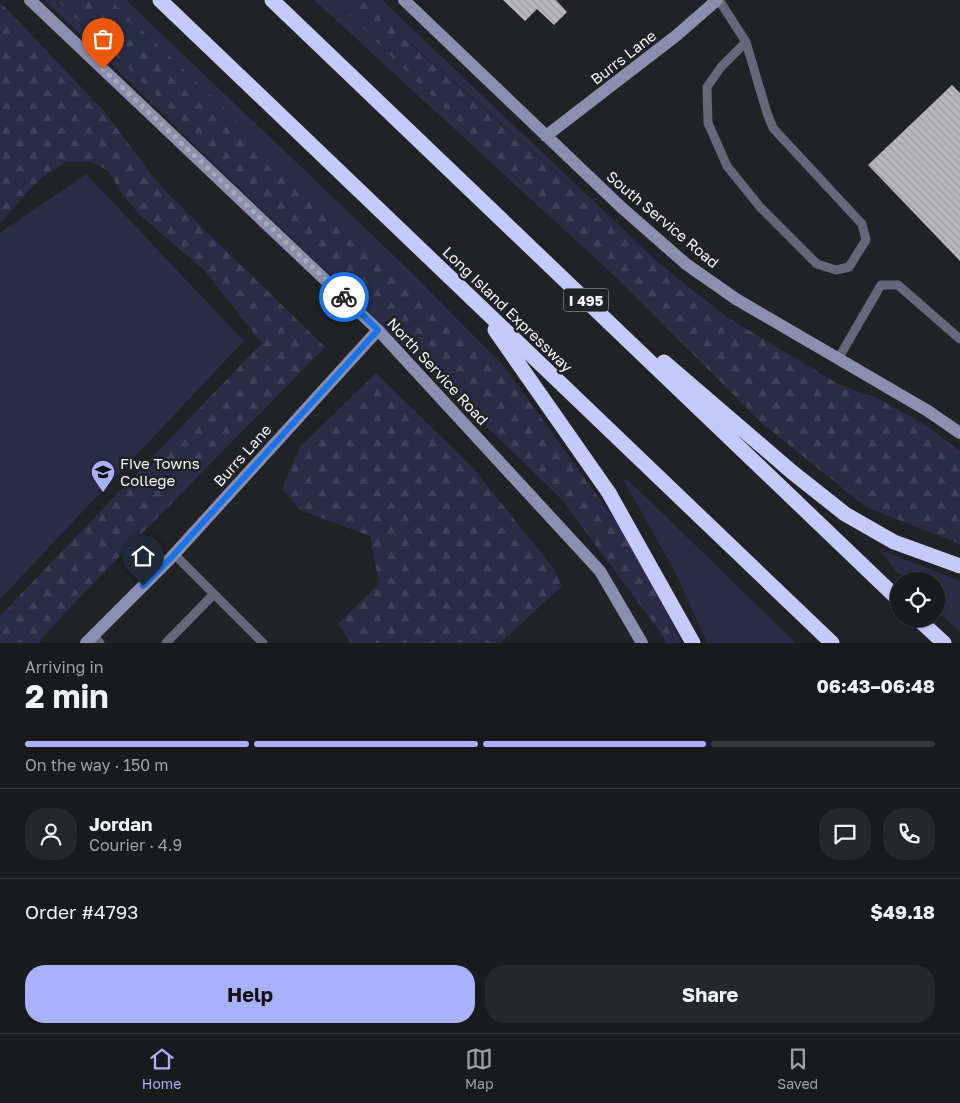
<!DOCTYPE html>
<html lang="en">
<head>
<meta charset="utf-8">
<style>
	body { margin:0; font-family:"Golos Text",sans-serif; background:#262729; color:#f1f3f6; height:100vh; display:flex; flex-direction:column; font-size:19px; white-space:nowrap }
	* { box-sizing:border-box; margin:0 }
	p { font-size:16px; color:#9fa1a3 }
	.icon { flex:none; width:28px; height:28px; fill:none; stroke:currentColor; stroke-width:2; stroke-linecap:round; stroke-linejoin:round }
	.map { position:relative; height:643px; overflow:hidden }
	.sheet { display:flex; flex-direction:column; background:#191a1c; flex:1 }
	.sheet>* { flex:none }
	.controls { position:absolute; left:890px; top:572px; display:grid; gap:10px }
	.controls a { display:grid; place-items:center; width:55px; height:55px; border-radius:50%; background:#191a1c; box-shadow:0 1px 4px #0004,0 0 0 1px #37383b; font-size:25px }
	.pin { position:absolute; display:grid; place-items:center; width:42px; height:42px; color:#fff; margin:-51px -21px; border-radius:50% 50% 50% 0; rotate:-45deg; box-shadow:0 0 5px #0007 }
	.pin .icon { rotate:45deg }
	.courier { position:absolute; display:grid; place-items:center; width:50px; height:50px; margin:-25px; border:4px solid #1a73e8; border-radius:50%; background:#fff; color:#222; box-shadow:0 1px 6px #0007 }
	.overview em { font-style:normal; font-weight:700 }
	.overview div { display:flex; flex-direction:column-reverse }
	.overview { display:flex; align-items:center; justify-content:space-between; height:85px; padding:0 25px }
	h1 { font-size:32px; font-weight:700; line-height:38px }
	.bar { display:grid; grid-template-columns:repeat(4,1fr); gap:8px 5px; align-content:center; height:60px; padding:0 25px }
	.bar i { height:6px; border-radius:4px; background:#37383b }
	.bar .selected { background:#a9b0fc }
	.bar p { grid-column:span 4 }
	.line { display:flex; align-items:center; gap:12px; padding:0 25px; border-top:1px solid #37383b }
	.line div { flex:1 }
	.round { display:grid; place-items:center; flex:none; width:52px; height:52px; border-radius:20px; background:#262729 }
	.primary-button { display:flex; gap:10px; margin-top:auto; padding:10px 25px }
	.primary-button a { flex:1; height:58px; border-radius:20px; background:#a9b0fc; color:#111; font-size:20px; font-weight:700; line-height:58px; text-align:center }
	.primary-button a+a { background:#262729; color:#f1f3f6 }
	.dock { display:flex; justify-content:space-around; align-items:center; height:70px; border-top:1px solid #37383b; background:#191a1c; font-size:14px; color:#9fa1a3 }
	.dock a { display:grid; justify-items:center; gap:2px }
	.dock .selected { color:#a9b0fc }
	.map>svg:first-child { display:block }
	.grass { fill:#2a2c46 }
	.forest { fill:url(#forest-firs) }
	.building { fill:url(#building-back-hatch) }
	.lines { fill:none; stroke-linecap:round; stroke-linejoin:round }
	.lane { stroke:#65677b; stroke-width:9 }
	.secondary { stroke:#8b8faf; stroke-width:12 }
	.highway { stroke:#c4cafb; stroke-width:15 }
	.done { stroke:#aaabae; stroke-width:5; stroke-dasharray:0 9 }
	.route { stroke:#1a73e8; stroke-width:6 }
	.labels { text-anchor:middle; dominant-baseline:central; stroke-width:5; stroke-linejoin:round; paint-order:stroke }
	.shield { fill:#212225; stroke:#b5b6b8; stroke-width:1 }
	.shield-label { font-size:14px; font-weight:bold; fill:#f4f5f7 }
	.street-label { font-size:15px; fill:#f4f5f7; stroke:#212225 }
	.poi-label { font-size:15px; fill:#f4f5f7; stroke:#212225; text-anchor:start }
</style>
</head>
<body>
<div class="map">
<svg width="960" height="643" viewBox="0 0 960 643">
	<defs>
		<pattern id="forest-firs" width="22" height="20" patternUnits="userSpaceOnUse" patternTransform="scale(1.25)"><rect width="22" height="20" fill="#2a2c46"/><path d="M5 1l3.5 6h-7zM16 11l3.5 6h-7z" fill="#3f4158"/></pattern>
		<pattern id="building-back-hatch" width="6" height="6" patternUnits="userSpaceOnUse" patternTransform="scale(1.25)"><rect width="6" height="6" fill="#b7b8bc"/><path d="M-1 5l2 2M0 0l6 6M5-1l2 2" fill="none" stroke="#9c9ca0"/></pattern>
	</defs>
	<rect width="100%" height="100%" fill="#212225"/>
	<path class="grass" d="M44 0H126L407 268 502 364 630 541 682 643H666L658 629 563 500Z
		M314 0H334L620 281Z
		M356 0H382L661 265 416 48Z
		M86 174 244 341 0 599V233Z
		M623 479 629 481 796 643H707L675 572Z
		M879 549 960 581V632L936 610V581H907L895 570Z"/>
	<path class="forest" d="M57 0H110L335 213 509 373 630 541 671 622 676 643H674L658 629 563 501 488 428 448 376Z
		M334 0H364L401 36 661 265 728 318 840 385 879 399 924 424 960 451V544L866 507 764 425 620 281Z
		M0 2 103 110 151 174 172 198 325 347 74 603 38 643H0V616L262 343 205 271 141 216 125 198 108 171 92 162H66L44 176 28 191 0 224Z
		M376 373 473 468 554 569 562 586 500 643H351L338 624 379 584 370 536 300 510 282 489 300 447Z"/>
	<path class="building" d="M503 0H556L567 12 554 25 537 9 525 21Z
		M952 85 960 93V261L868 165Z"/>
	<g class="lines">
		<path class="lane" d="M719 0 746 42 767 113 773 128 862 224 866 240 849 267 836 270 817 264 760 207 727 166 708 123 707 87 721 67 746 42
			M838 359 881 285H898L960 339
			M174 554 263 643
			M93 636 100 643
			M166 643 214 594"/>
		<path class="secondary" d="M30 0 378 330 600 571 642 643
			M404 0 621 207 686 264 736 299 928 411 960 433
			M546 136 677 35 717 0
			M86 643 168 561 378 330"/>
		<path class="highway" d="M160 0 832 643
			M272 0 899 600
			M495 330 609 493 693 643
			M664 362 792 472 845 514 894 542 960 566
			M918 619 944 643"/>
	</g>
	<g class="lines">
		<path class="done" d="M103 69 344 297"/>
		<path class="route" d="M143 586 168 561 378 330 344 297"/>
	</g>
	<defs>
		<symbol id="university-pin" viewBox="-11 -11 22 30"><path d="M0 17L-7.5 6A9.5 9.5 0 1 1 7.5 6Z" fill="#a9b0fc" stroke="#212225"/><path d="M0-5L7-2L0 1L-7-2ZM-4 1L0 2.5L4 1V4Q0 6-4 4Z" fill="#111"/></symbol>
	</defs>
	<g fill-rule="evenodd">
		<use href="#university-pin" x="89" y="458" width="28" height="38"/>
	</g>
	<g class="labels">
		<rect class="shield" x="563.5" y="288.5" width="45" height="23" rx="4"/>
		<g class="shield-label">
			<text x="586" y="300">I 495</text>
		</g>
		<g class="street-label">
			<text transform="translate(623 57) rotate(-38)">Burrs Lane</text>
			<text transform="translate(663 219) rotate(40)">South Service Road</text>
			<text transform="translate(508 309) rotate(44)">Long Island Expressway</text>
			<text transform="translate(438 371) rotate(47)">North Service Road</text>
			<text transform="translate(242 455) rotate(-48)">Burrs Lane</text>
		</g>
		<g class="poi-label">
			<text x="120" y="463">Five Towns<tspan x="120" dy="17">College</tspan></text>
		</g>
	</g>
</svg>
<div class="controls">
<a><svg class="icon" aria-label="locate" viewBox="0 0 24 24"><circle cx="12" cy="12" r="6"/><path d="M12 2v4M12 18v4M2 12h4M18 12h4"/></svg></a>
</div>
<div class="pin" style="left:103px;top:69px;background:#ea580c"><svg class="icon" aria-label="bag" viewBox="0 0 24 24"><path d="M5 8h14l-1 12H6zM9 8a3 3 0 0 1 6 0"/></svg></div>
<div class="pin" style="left:143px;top:586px;background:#1f2937"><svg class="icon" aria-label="home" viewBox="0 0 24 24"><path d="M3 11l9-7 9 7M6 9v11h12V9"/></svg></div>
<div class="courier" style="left:344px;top:297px"><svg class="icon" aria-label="bike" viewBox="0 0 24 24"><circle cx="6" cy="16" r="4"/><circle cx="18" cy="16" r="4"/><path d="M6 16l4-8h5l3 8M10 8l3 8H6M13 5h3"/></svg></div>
</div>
<section class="sheet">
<div class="overview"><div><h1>2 min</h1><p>Arriving in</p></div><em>06:43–06:48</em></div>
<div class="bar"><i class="selected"></i><i class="selected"></i><i class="selected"></i><i></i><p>On the way · 150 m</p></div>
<div class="line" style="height:90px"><a class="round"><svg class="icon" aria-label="person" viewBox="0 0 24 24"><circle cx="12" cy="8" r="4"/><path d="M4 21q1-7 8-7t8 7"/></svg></a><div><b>Jordan</b><p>Courier · 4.9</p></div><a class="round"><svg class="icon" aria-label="chat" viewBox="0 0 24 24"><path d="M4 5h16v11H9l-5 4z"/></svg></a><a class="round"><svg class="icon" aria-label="phone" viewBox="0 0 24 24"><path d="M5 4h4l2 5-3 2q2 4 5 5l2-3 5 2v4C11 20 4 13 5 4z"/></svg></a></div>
<div class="line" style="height:65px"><div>Order #4793</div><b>$49.18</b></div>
<div class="primary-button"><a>Help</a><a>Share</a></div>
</section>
<nav class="dock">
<a class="selected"><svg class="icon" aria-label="home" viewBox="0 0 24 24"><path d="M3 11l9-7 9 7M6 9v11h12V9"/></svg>Home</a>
<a><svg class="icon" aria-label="map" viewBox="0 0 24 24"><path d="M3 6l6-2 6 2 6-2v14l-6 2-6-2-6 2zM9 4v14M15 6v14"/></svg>Map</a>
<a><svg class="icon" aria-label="saved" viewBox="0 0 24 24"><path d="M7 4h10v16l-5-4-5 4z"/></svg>Saved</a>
</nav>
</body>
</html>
